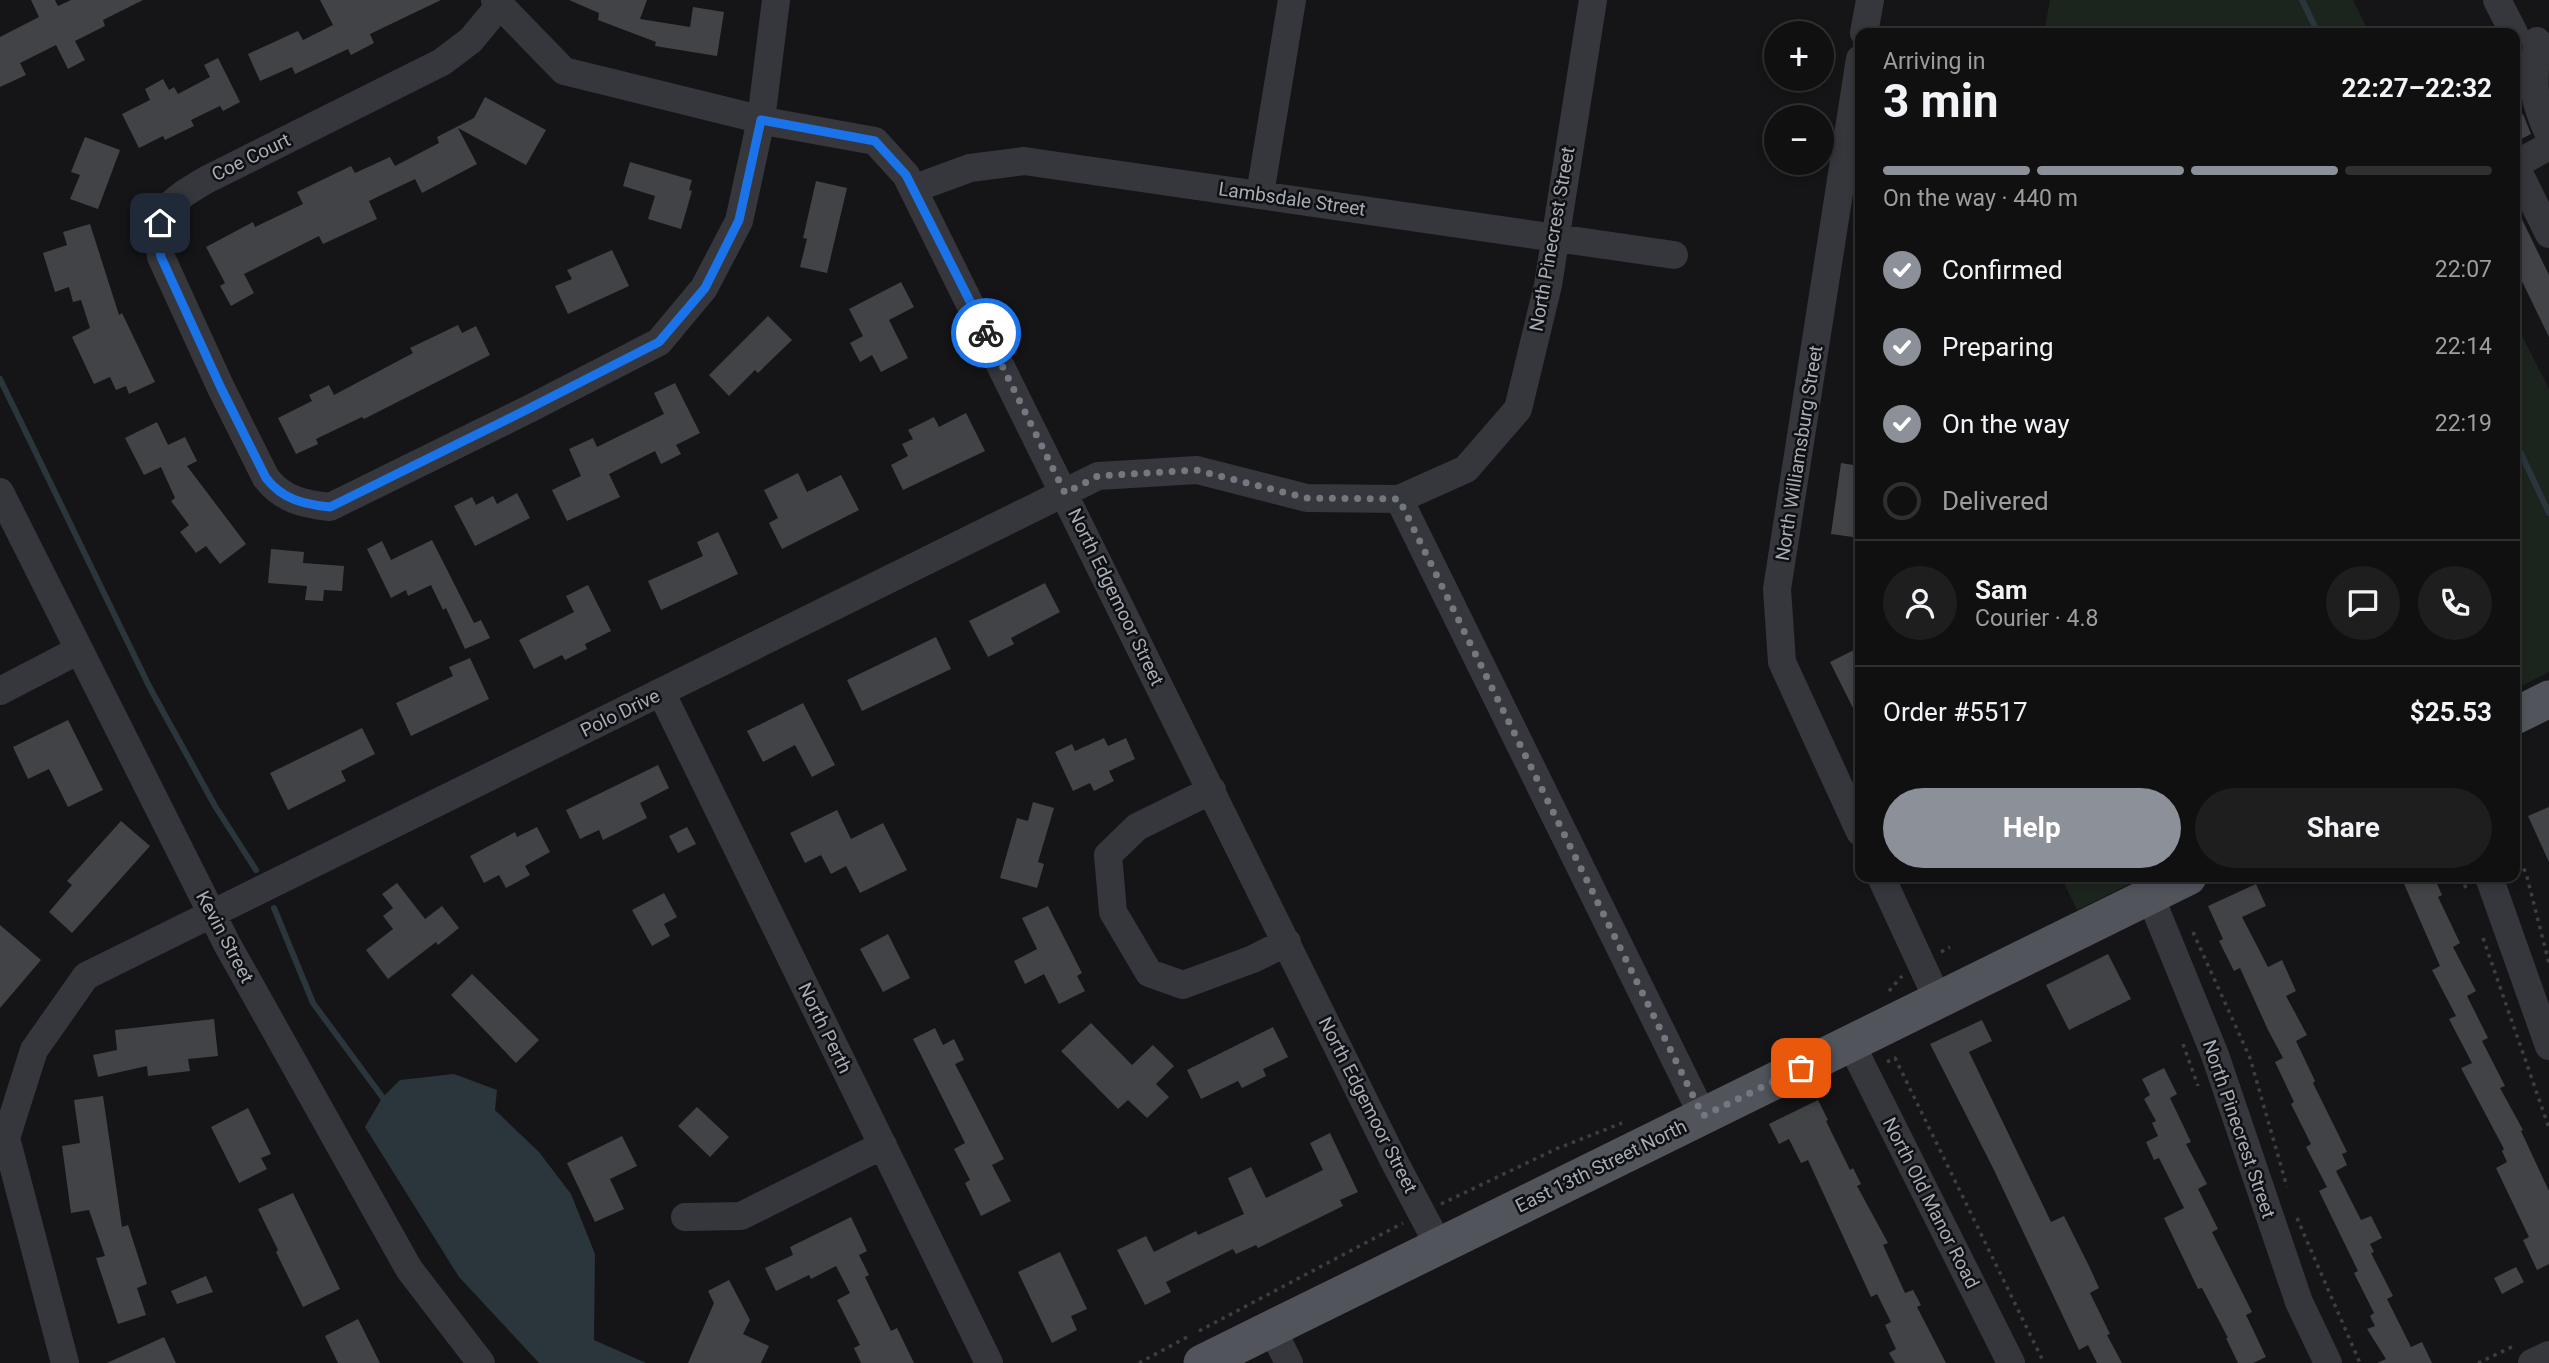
<!DOCTYPE html>
<html lang="en">
<head>
<meta charset="utf-8">
<style>
	body { margin:0; font-family:Roboto,sans-serif; background:#1e1e1f; color:#f1f3f6; height:100vh; display:flex; flex-direction:column; font-size:26px; white-space:nowrap }
	* { box-sizing:border-box; margin:0 }
	p { font-size:23px; color:#9c9d9f }
	.icon { flex:none; width:38px; height:38px; fill:none; stroke:currentColor; stroke-width:2; stroke-linecap:round; stroke-linejoin:round }
	.map { position:relative; flex:1; overflow:hidden }
	.panel { position:absolute; left:1855px; top:28px; width:665px; height:854px; display:flex; flex-direction:column; background:#101011; border-radius:14px; box-shadow:0 4px 10px #0003,0 0 0 2px #303031 }
	.panel>* { flex:none }
	.fabs { position:absolute; left:1764px; top:21px; display:grid; gap:14px }
	.fabs a { display:grid; place-items:center; width:70px; height:70px; border-radius:50%; background:#101011; box-shadow:0 4px 10px #0003,0 0 0 2px #303031; font-size:35px }
	.pin { position:absolute; display:grid; place-items:center; width:60px; height:60px; color:#fff; margin:-30px; border-radius:14px; box-shadow:0 4px 10px #0006 }
	.courier { position:absolute; display:grid; place-items:center; width:70px; height:70px; margin:-35px; border:5px solid #1a73e8; border-radius:50%; background:#fff; color:#222; box-shadow:0 2px 9px #0007 }
	.head em { font-style:normal; font-weight:700 }
	.head div { display:flex; flex-direction:column-reverse }
	.head { display:flex; align-items:center; justify-content:space-between; height:119px; padding:0 28px }
	h1 { font-size:46px; font-weight:700; line-height:52px }
	.bar { display:grid; grid-template-columns:repeat(4,1fr); gap:10px 7px; align-content:center; height:84px; padding:0 28px }
	.bar i { height:9px; border-radius:5px; background:#303031 }
	.bar .selected { background:#8c9099 }
	.bar p { grid-column:span 4 }
	.line { display:flex; align-items:center; gap:18px; padding:0 28px; border-top:2px solid #303031 }
	.line div { flex:1 }
	.round { display:grid; place-items:center; flex:none; width:74px; height:74px; border-radius:37px; background:#1e1e1f }
	ol { padding:0 28px; list-style:none }
	li { display:flex; align-items:center; gap:21px; height:77px }
	li p { margin-inline-start:auto }
	li .icon { padding:7px; border-radius:50%; background:#8c9099; color:#fff; stroke-width:4 }
	li:last-child { color:#9c9d9f }
	li i { width:38px; height:38px; border:4px solid #303031; border-radius:50% }
	.cta { display:flex; gap:14px; margin-top:auto; padding:14px 28px }
	.cta a { flex:1; height:80px; border-radius:42px; background:#8c9099; color:#fff; font-size:28px; font-weight:700; line-height:80px; text-align:center }
	.cta a+a { background:#1e1e1f; color:#f1f3f6 }
	.map>svg:first-child { display:block }
	.green { fill:#1c251d }
	.water { fill:#2a353c }
	.lines { fill:none; stroke-linecap:round; stroke-linejoin:round }
	.stream { stroke:#2a353c; stroke-width:6 }
	.building { fill:#414347 }
	.path { stroke:#3b3e43; stroke-width:3.5; stroke-dasharray:3.5 5; stroke-linecap:butt }
	.minor { stroke:#35373c; stroke-width:28 }
	.major { stroke:#51545b; stroke-width:37 }
	.done { stroke:#737880; stroke-width:7; stroke-dasharray:0 12.6 }
	.route { stroke:#1a73e8; stroke-width:9 }
	.labels { text-anchor:middle; dominant-baseline:central; stroke-width:5; stroke-linejoin:round; paint-order:stroke }
	.street-label { font-size:19px; fill:#a5adb8; stroke:#101012 }
</style>
</head>
<body>
<div class="map">
<svg width="2549" height="1363" viewBox="0 0 2549 1363">
	<rect width="100%" height="100%" fill="#151517"/>
	<path class="green" d="M2050 0H2353L2369 33H2044Z
		M2515 322 2549 389V672L2515 689Z
		M2061 877H2144L2077 910Z"/>
	<path class="water" d="M454 1074 497 1090 495 1110 539 1152 571 1194 595 1254 594 1340 646 1363H539L459 1277 365 1127 382 1098 400 1080Z"/>
	<g class="lines">
		<path class="stream" d="M2302 0 2318 33
			M0 379 150 688 215 806 256 870
			M2515 441 2549 513
			M274 908 313 1003 386 1102"/>
	</g>
	<path class="building" d="M31 0H55L58 6 71 0H143L103 20 105 26 75 41 85 60 68 69 56 45 20 63 26 75 0 87V37L39 17Z
		M320 0H441L370 34 374 43 351 55 348 49 295 74 292 67 260 81 248 54 298 31 303 40 333 25Z
		M569 0H647L640 19 690 27 693 7 724 12 717 56 655 46 656 42 598 20 599 13Z
		M218 58 240 102 223 111 220 106 191 120 194 126 165 140 163 136 139 148 122 114 150 100 145 89 163 79 169 90 174 87 178 94 210 77 204 65Z
		M485 97 546 130 526 165 458 128 477 164 422 193 415 179 369 201 377 219 323 244 319 236 244 274 254 293 231 306 220 286 225 283 206 247 253 222 255 227 303 204 297 192 351 166 355 173 390 157 395 166 439 143 437 137 474 118Z
		M2523 114 2531 134 2515 142V118Z
		M85 137 120 150 98 209 70 199 80 175 71 172Z
		M630 162 692 180 689 190 692 191 681 229 648 219 655 196 623 186Z
		M816 181 847 188 827 273 800 267 807 239 803 238Z
		M2515 205 2549 275V337L2515 267Z
		M90 224 119 315 122 313 155 382 129 394 126 386 116 390 110 377 94 384 72 337 90 328 81 300 73 302 69 287 55 292 43 253 67 245 63 232Z
		M612 250 629 286 568 314 555 286 572 279 567 270Z
		M901 282 914 307 889 320 908 358 881 372 872 355 860 362 850 343 863 336 849 309Z
		M768 316 792 340 758 373 755 370 729 396 709 375Z
		M458 325 462 333 476 326 490 355 364 419 362 417 316 439 318 444 296 454 278 418 312 401 309 395 329 385 334 395 413 353 410 348Z
		M675 383 700 433 676 445 681 454 661 464 655 451 609 474 620 497 567 521 552 490 581 476 569 449 593 438 597 447 664 414 654 393Z
		M966 413 985 451 903 490 891 465 908 456 902 444 913 439 908 430 934 417 939 427Z
		M157 422 168 445 185 437 197 461 187 466 246 544 220 564 206 546 196 553 180 532 189 525 171 501 175 498 161 467 144 475 125 438Z
		M1841 463 1860 466V538L1831 534Z
		M798 473 807 492 841 475 859 510 782 549 769 523 778 518 764 490Z
		M517 493 530 518 475 546 454 506 472 497 476 505 493 496 497 504Z
		M718 532 738 574 661 610 648 581 703 556 697 542Z
		M432 540 474 623 481 620 490 638 465 649 446 608 443 610 431 585 408 596 406 590 391 598 367 549 382 541 391 560Z
		M271 549 304 552 303 563 344 566 342 591 324 590 323 601 305 600 307 586 268 583Z
		M1045 583 1060 612 1011 638 1014 644 988 657 969 621Z
		M588 585 611 631 585 644 587 649 565 660 562 655 534 669 519 640 574 612 566 596Z
		M936 637 951 669 862 711 847 680Z
		M1860 647V722L1830 662Z
		M470 658 489 699 411 736 396 703 453 676 449 667Z
		M803 703 835 765 812 777 795 745 763 762 747 731Z
		M68 720 103 790 68 807 49 769 28 779 13 747Z
		M362 728 375 754 341 771 346 781 288 810 270 773Z
		M1104 738 1108 746 1126 738 1135 759 1109 771 1114 781 1094 791 1090 783 1073 791 1055 752 1072 744 1075 751Z
		M658 765 669 788 640 803 647 818 603 840 599 830 580 839 566 810Z
		M1033 802 1054 808 1038 862 1044 864 1037 888 1000 878 1017 818 1028 821Z
		M2549 807V862L2528 816Z
		M837 810 851 839 883 823 907 870 860 893 846 866 831 874 821 855 805 863 790 833Z
		M121 821 150 846 72 933 49 912 72 885 67 881Z
		M537 827 550 852 525 866 530 875 506 888 499 875 484 883 470 856 515 832 517 837Z
		M687 827 696 844 678 853 669 836Z
		M2401 877H2434L2442 895 2438 897 2460 943 2453 947 2476 991 2467 996 2488 1038 2482 1041 2505 1086 2500 1088 2523 1130 2521 1131 2549 1191V1264L2537 1270 2523 1240 2529 1237 2496 1168 2507 1162 2502 1151 2504 1149 2461 1068 2472 1063 2449 1019 2456 1016 2432 970 2440 966Z
		M397 883 425 919 442 906 459 928 438 945 436 942 388 979 366 950 393 929 383 916 393 908 382 894Z
		M2256 884 2266 906 2242 917 2268 967 2282 960 2296 991 2286 996 2307 1035 2296 1041 2315 1081 2313 1083 2347 1152 2342 1154 2347 1165 2336 1171 2361 1220 2371 1216 2382 1238 2370 1244 2374 1252 2371 1253 2393 1296 2387 1299 2411 1347 2422 1342 2432 1363H2377L2386 1359 2367 1329 2375 1326 2370 1316 2374 1313 2354 1273 2358 1271 2319 1191 2327 1187 2306 1147 2311 1144 2291 1104 2294 1102 2275 1062 2283 1058 2268 1030 2240 968 2234 971 2219 941 2223 939 2208 906Z
		M664 893 677 917 664 924 670 936 652 946 632 910Z
		M1048 906 1082 973 1077 976 1085 991 1059 1004 1044 974 1025 984 1014 961 1037 949 1022 918Z
		M0 925 41 960 0 1008Z
		M888 934 910 978 883 992 860 949Z
		M2108 954 2131 999 2069 1030 2046 985Z
		M472 974 539 1040 516 1063 451 995Z
		M214 1019 218 1056 188 1059 190 1071 148 1076 147 1066 98 1077 93 1055 117 1050 115 1030Z
		M1982 1020 1992 1041 1969 1052 2051 1222 2064 1216 2090 1268 2099 1288 2090 1293 2110 1334 2107 1335 2122 1363H2097L2088 1345 2079 1350 1993 1168 1930 1044Z
		M1091 1023 1132 1065 1153 1045 1174 1066 1156 1084 1169 1097 1147 1118 1128 1100 1118 1109 1061 1051Z
		M1273 1027 1288 1057 1263 1069 1266 1076 1242 1088 1238 1081 1201 1099 1187 1070Z
		M935 1028 943 1045 954 1039 964 1060 955 1064 1004 1159 992 1165 1011 1201 981 1216 965 1183 970 1180 954 1149 965 1143 913 1039Z
		M2164 1068 2177 1094 2170 1098 2191 1142 2186 1144 2207 1184 2198 1189 2218 1229 2212 1232 2252 1312 2246 1315 2266 1357 2253 1363H2238L2226 1338H2228L2202 1288 2198 1289 2164 1218 2184 1208 2159 1158 2154 1160 2146 1142 2158 1136 2152 1123 2156 1121 2144 1099 2150 1095 2142 1079Z
		M103 1096 122 1227 128 1225 147 1284 137 1288 146 1315 118 1324 96 1258 105 1256 89 1210 71 1213 62 1146 80 1143 74 1100Z
		M1818 1100 1828 1120 1826 1121 1850 1170 1853 1168 1861 1184 1857 1186 1888 1243 1883 1245 1905 1293 1913 1290 1921 1305 1917 1307 1946 1363H1895L1889 1353 1896 1349 1885 1325 1891 1322 1877 1294 1871 1297 1808 1160 1801 1163 1789 1139 1779 1144 1769 1124Z
		M697 1107 729 1137 710 1157 678 1126Z
		M248 1108 271 1154 261 1158 267 1169 239 1183 211 1127Z
		M1330 1133 1358 1192 1340 1200 1343 1206 1258 1248 1256 1245 1236 1254 1233 1249 1166 1282 1171 1292 1145 1305 1117 1250 1146 1236 1154 1252 1196 1231 1198 1235 1244 1214 1228 1178 1251 1167 1266 1198 1323 1170 1310 1143Z
		M622 1136 637 1166 610 1179 624 1209 595 1222 567 1163Z
		M293 1193 340 1289 303 1307 276 1252 278 1250 258 1209Z
		M851 1217 867 1251 859 1255 869 1275 865 1277 891 1331 897 1328 914 1363H861L854 1348 860 1345 837 1300 850 1293 836 1266 811 1279 809 1275 776 1291 765 1268 793 1255 790 1247Z
		M1060 1252 1087 1309 1071 1316 1077 1330 1052 1343 1018 1272Z
		M2516 1267 2524 1282 2502 1294 2494 1278Z
		M206 1276 213 1292 177 1304 171 1291Z
		M729 1280 750 1320 743 1334 769 1346 761 1363H688L714 1303 708 1291Z
		M358 1319 380 1363H338L325 1336Z
		M164 1337 176 1363H107Z"/>
	<g class="lines">
		<path class="path" d="M2515 854 2526 873 2549 963
			M2461 877 2466 888
			M2193 932 2250 1058 2287 1187
			M2483 938 2549 1128
			M1941 952 1950 947
			M1889 991 1902 976
			M2183 1044 2198 1086
			M1887 1062 1895 1058 2044 1363
			M1441 1204 1556 1149 1622 1123
			M2297 1218 2360 1363
			M1199 1331 1403 1223
			M1139 1363 1189 1336
			M2478 1363 2516 1345"/>
		<path class="minor" d="M495 0 564 71 775 123 875 141 906 175 1394 1161 1439 1246
			M2497 0 2514 33
			M500 5 471 40 442 62 206 180C169 202 154 211 161 257L221 388 266 478C283 500 304 504 330 507L529 409 659 342 704 288 739 221 761 120 776 0
			M1864 33 1870 0
			M2537 41C2534 84 2530 94 2549 134
			M1860 59 1777 589 1782 662 1860 832
			M2549 146 2522 161 2518 171 2549 234
			M913 189 970 168 1024 161 1674 255
			M1260 194 1292 0
			M0 492 227 944 409 1269 481 1363
			M1399 499 1703 1116
			M0 691 79 650
			M661 692 989 1363
			M1212 790 1137 827 1108 855 1113 912 1149 973 1183 985 1253 959 1287 942
			M1881 877 1938 1000
			M2489 877 2549 1046
			M2150 896 2215 1055 2299 1302 2328 1363
			M1851 1044 2011 1363
			M685 1217 741 1216 883 1145
			M1272 1329 1289 1363
			M65 1363 6 1138 34 1050 86 976 1098 476 1197 470 1307 498 1399 499 1466 469 1518 409 1548 285 1593 0
			M2532 1363 2549 1355"/>
		<path class="major" d="M2515 716 2549 699
			M1202 1363 2188 877"/>
	</g>
	<g class="lines">
		<path class="done" d="M986 333 1065 493 1098 476 1196 470 1307 498 1399 499 1703 1116 1801 1068"/>
		<path class="route" d="M160 223 158 239 161 257 221 388 266 478C283 500 304 504 330 507L528 409 659 342 705 288 739 220 761 120 875 141 906 175 986 333"/>
	</g>
	<g class="labels">
		<g class="street-label">
			<text transform="translate(251 157) rotate(-26)">Coe Court</text>
			<text transform="translate(1292 199) rotate(8)">Lambsdale Street</text>
			<text transform="translate(1552 239) rotate(-80)">North Pinecrest Street</text>
			<text transform="translate(1799 453) rotate(-81)">North Williamsburg Street</text>
			<text transform="translate(1116 597) rotate(64)">North Edgemoor Street</text>
			<text transform="translate(620 713) rotate(-26)">Polo Drive</text>
			<text transform="translate(225 937) rotate(62)">Kevin Street</text>
			<text transform="translate(825 1028) rotate(64)">North Perth</text>
			<text transform="translate(1368 1105) rotate(63)">North Edgemoor Street</text>
			<text transform="translate(2239 1129) rotate(71)">North Pinecrest Street</text>
			<text transform="translate(1601 1166) rotate(-26)">East 13th Street North</text>
			<text transform="translate(1931 1203) rotate(63)">North Old Manor Road</text>
		</g>
	</g>
</svg>
<div class="fabs">
<a>+</a>
<a>−</a>
</div>
<div class="pin" style="left:1801px;top:1068px;background:#ea580c"><svg class="icon" aria-label="bag" viewBox="0 0 24 24"><path d="M5 8h14l-1 12H6zM9 8a3 3 0 0 1 6 0"/></svg></div>
<div class="pin" style="left:160px;top:223px;background:#1f2937"><svg class="icon" aria-label="home" viewBox="0 0 24 24"><path d="M3 11l9-7 9 7M6 9v11h12V9"/></svg></div>
<div class="courier" style="left:986px;top:333px"><svg class="icon" aria-label="bike" viewBox="0 0 24 24"><circle cx="6" cy="16" r="4"/><circle cx="18" cy="16" r="4"/><path d="M6 16l4-8h5l3 8M10 8l3 8H6M13 5h3"/></svg></div>
<section class="panel">
<div class="head"><div><h1>3 min</h1><p>Arriving in</p></div><em>22:27–22:32</em></div>
<div class="bar"><i class="selected"></i><i class="selected"></i><i class="selected"></i><i></i><p>On the way · 440 m</p></div>
<ol>
<li><svg class="icon" aria-label="check" viewBox="0 0 24 24"><path d="M5 12l5 5 9-10"/></svg>Confirmed<p>22:07</p></li>
<li><svg class="icon" aria-label="check" viewBox="0 0 24 24"><path d="M5 12l5 5 9-10"/></svg>Preparing<p>22:14</p></li>
<li><svg class="icon" aria-label="check" viewBox="0 0 24 24"><path d="M5 12l5 5 9-10"/></svg>On the way<p>22:19</p></li>
<li><i></i>Delivered</li>
</ol>
<div class="line" style="height:126px"><a class="round"><svg class="icon" aria-label="person" viewBox="0 0 24 24"><circle cx="12" cy="8" r="4"/><path d="M4 21q1-7 8-7t8 7"/></svg></a><div><b>Sam</b><p>Courier · 4.8</p></div><a class="round"><svg class="icon" aria-label="chat" viewBox="0 0 24 24"><path d="M4 5h16v11H9l-5 4z"/></svg></a><a class="round"><svg class="icon" aria-label="phone" viewBox="0 0 24 24"><path d="M5 4h4l2 5-3 2q2 4 5 5l2-3 5 2v4C11 20 4 13 5 4z"/></svg></a></div>
<div class="line" style="height:91px"><div>Order #5517</div><b>$25.53</b></div>
<div class="cta"><a>Help</a><a>Share</a></div>
</section>
</div>
</body>
</html>
